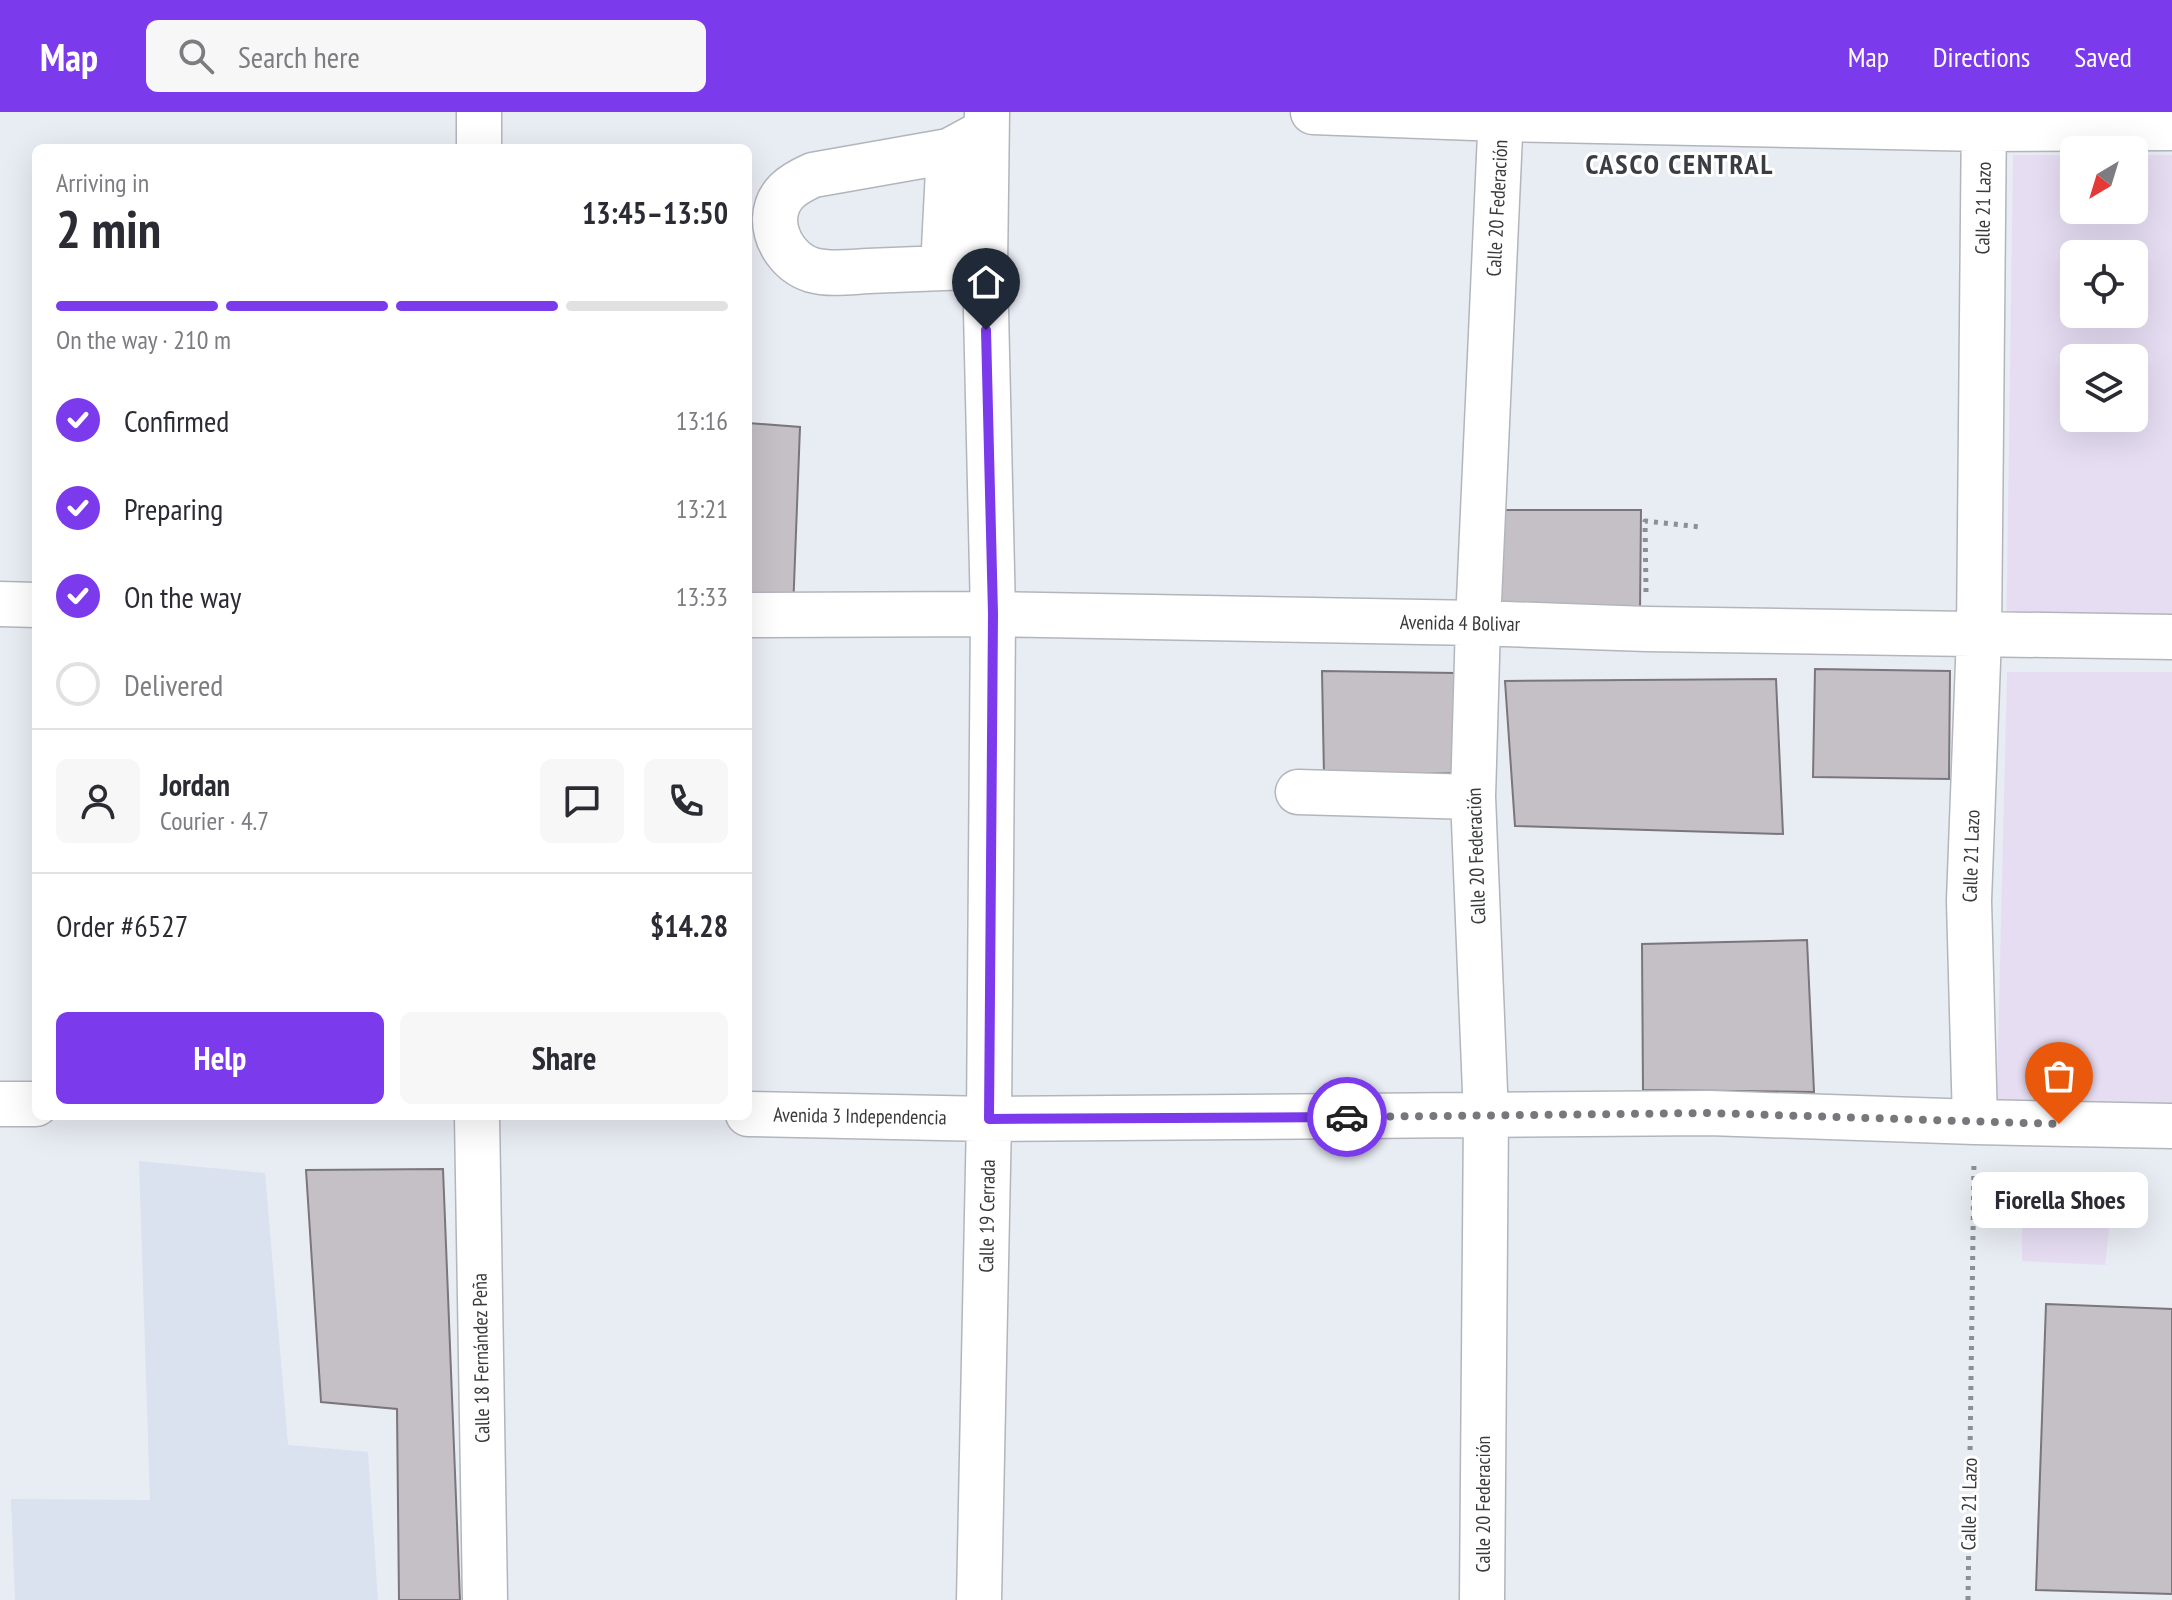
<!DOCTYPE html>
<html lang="en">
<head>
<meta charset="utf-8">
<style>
	body { margin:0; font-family:"PT Sans Narrow",sans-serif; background:#f7f7f7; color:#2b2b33; height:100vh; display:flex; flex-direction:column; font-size:30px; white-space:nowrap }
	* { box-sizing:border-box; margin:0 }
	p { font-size:26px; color:#7c7c81 }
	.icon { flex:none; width:44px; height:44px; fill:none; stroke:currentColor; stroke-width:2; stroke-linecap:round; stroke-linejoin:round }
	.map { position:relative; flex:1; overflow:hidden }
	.sheet { position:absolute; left:32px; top:32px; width:720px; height:976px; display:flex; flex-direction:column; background:#fff; border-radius:12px; box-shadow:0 8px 32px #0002 }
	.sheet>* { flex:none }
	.needle { width:52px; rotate:218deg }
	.controls { position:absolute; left:2060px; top:24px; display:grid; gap:16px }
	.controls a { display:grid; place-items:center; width:88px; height:88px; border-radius:12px; background:#fff; box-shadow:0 8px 32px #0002; font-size:40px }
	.pin { position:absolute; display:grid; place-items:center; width:68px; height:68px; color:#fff; margin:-82px -34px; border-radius:50% 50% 50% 0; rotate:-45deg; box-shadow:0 0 8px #0007 }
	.pin .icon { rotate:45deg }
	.courier { position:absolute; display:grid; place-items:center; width:80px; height:80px; margin:-40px; border:6px solid #7c3aed; border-radius:50%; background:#fff; color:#222; box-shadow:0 2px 10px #0007 }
	.bubble { position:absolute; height:56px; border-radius:12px; background:#fff; box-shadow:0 8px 32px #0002; font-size:26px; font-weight:700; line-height:56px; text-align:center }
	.headline em { font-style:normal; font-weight:700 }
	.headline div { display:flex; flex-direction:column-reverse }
	.headline { display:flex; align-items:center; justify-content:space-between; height:136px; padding:0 24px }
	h1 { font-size:52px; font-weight:700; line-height:60px }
	.bar { display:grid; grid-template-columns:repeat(4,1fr); gap:12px 8px; align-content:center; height:96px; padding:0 24px }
	.bar i { height:10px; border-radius:6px; background:#e1e1e2 }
	.bar .on { background:#7c3aed }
	.bar p { grid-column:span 4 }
	.line { display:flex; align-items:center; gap:20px; padding:0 24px; border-top:2px solid #e1e1e2 }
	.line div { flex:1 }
	.round { display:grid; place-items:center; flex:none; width:84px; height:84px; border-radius:12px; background:#f7f7f7 }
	ol { padding:0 24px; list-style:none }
	li { display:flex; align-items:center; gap:24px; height:88px }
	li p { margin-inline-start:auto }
	li .icon { padding:8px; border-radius:50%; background:#7c3aed; color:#fff; stroke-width:4 }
	li:last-child { color:#7c7c81 }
	li i { width:44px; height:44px; border:4px solid #e1e1e2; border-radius:50% }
	.primary-button { display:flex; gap:16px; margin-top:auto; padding:16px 24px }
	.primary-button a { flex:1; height:92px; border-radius:12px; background:#7c3aed; color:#fff; font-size:32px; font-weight:700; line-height:92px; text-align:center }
	.primary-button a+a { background:#f7f7f7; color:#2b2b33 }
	header { display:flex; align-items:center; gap:48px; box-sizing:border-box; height:112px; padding:0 40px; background:#7c3aed; color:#fff }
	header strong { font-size:38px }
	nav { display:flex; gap:44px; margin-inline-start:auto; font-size:28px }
	.search { width:560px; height:72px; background:#f7f7f7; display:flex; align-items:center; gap:20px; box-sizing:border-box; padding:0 28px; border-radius:12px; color:#7c7c81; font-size:30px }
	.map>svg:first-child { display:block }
	.commercial { fill:#e6ddf3; fill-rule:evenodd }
	.built { fill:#dae1ef }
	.building { fill:#c4c0c6; stroke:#7a767b; stroke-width:2 }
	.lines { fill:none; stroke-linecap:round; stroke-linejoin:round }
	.minor-casing { stroke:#b2b6bc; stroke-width:47 }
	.path { stroke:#8c8f93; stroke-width:5; stroke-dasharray:4 6; stroke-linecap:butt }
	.minor { stroke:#fff; stroke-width:44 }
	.done { stroke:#76787c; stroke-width:8; stroke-dasharray:0 14.4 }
	.route { stroke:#7c3aed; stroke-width:10 }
	.labels { text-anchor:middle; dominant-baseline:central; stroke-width:6; stroke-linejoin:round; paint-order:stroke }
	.street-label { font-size:20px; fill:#383a3c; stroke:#fff }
	.district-label { font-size:28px; font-weight:bold; letter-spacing:2px; fill:#3a3d42; stroke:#fff }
</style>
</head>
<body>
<header>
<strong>Map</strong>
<div class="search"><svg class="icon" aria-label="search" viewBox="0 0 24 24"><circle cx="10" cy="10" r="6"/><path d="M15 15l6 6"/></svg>Search here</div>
<nav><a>Map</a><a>Directions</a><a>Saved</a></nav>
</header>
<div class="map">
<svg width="2172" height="1488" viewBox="0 0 2172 1488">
	<rect width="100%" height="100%" fill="#e8ecf3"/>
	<path class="commercial" d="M2013 43H2074V98H2134V43H2172V545L2006 544ZM2074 142H2134V202H2074ZM2074 246H2134V306H2074Z
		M2007 560H2172V1020L1996 1017Z
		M2022 1066 2115 1067 2105 1153 2022 1149Z"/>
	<path class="built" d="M139 1049 265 1061 288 1333 368 1340 378 1488H15L11 1387 150 1388Z"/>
	<path class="building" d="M748 311 800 315 793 499 748 496Z
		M1496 398H1641L1640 499 1490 497Z
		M1815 557 1950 559 1949 667 1813 665Z
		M1322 559 1455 561 1462 661 1324 664Z
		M1776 567 1783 722 1515 714 1505 569Z
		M1807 828 1814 980 1643 978 1642 832Z
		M443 1057 460 1488H399L397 1297 321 1290 306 1058Z
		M2046 1192 2172 1197V1482L2036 1478Z"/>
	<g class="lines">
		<defs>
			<path id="minor" d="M1313 0 1501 7 1984 17 2172 16
				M479 36V0
				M949 39 943 156 971 155
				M943 156C918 157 893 158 868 159 850 160 830 163 812 158 790 151 775 129 775 107 776 82 793 72 813 63L949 39 986 19
				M0 492 36 493
				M748 503 993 502 1478 511 1647 517 2172 525
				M1298 680 1473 685
				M0 992H36
				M748 1002 989 1007 1709 1001 1975 1010 2172 1014
				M477 1004 485 1488
				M1975 1010 1969 789 1979 523 1984 0
				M979 1488 989 1007 993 502 985 155 987 0
				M1482 1488 1486 1004 1473 685 1478 511 1501 0"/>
		</defs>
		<use href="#minor" class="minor-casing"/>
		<path class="path" d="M1646 480 1645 409 1701 415
			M1968 1488 1974 1049"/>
		<use href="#minor" class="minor"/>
	</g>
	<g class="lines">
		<path class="done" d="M1347 1005 1709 1001 2059 1012"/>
		<path class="route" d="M986 218 993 502 989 1007 1347 1005"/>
	</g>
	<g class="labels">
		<g class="street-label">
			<text transform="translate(1497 96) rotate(-87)">Calle 20 Federación</text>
			<text transform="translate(1983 96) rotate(-89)">Calle 21 Lazo</text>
			<text transform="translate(1460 511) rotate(1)">Avenida 4 Bolivar</text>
			<text transform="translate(1476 744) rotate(-92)">Calle 20 Federación</text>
			<text transform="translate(1971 744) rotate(-88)">Calle 21 Lazo</text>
			<text transform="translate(860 1004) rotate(1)">Avenida 3 Independencia</text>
			<text transform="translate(987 1104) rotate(-89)">Calle 19 Cerrada</text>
			<text transform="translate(481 1246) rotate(-91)">Calle 18 Fernández Peña</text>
			<text transform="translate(1483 1392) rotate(-90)">Calle 20 Federación</text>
			<text transform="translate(1969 1392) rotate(-89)">Calle 21 Lazo</text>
		</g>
		<g class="district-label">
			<text x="1680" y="51">CASCO CENTRAL</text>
		</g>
	</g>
</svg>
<div class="controls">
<a><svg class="needle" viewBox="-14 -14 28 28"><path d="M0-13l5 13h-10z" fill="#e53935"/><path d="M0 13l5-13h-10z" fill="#7c7c81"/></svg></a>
<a><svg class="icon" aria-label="locate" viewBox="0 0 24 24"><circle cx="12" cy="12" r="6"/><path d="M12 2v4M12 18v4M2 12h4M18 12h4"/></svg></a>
<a><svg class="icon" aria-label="layers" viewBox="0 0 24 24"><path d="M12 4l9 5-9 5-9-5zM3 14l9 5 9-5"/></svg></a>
</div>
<div class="pin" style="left:2059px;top:1012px;background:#ea580c"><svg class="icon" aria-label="bag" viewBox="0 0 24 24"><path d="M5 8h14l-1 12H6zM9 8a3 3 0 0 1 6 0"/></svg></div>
<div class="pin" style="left:986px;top:218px;background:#1f2937"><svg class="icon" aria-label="home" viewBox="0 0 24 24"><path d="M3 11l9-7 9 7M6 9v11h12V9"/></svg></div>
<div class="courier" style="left:1347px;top:1005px"><svg class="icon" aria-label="car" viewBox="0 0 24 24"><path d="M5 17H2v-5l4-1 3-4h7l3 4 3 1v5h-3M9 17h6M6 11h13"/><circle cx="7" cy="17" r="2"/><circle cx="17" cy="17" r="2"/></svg></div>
<div class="bubble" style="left:1972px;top:1060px;width:176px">Fiorella Shoes</div>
<section class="sheet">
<div class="headline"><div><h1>2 min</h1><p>Arriving in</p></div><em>13:45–13:50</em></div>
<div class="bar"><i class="on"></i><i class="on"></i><i class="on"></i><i></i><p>On the way · 210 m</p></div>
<ol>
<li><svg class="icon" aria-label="check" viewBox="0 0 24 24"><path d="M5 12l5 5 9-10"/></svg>Confirmed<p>13:16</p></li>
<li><svg class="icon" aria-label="check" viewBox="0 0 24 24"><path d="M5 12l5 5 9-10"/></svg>Preparing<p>13:21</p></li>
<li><svg class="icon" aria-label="check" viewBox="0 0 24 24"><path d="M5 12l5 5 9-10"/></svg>On the way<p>13:33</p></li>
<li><i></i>Delivered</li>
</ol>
<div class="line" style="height:144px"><a class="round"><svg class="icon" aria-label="person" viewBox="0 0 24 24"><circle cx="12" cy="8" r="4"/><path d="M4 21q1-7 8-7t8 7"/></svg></a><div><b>Jordan</b><p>Courier · 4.7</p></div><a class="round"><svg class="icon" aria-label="chat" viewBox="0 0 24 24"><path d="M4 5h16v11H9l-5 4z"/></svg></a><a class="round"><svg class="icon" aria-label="phone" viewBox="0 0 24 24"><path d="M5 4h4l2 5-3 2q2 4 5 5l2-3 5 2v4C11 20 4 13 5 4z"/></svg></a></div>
<div class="line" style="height:104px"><div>Order #6527</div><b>$14.28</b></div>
<div class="primary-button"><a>Help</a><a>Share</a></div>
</section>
</div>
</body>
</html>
